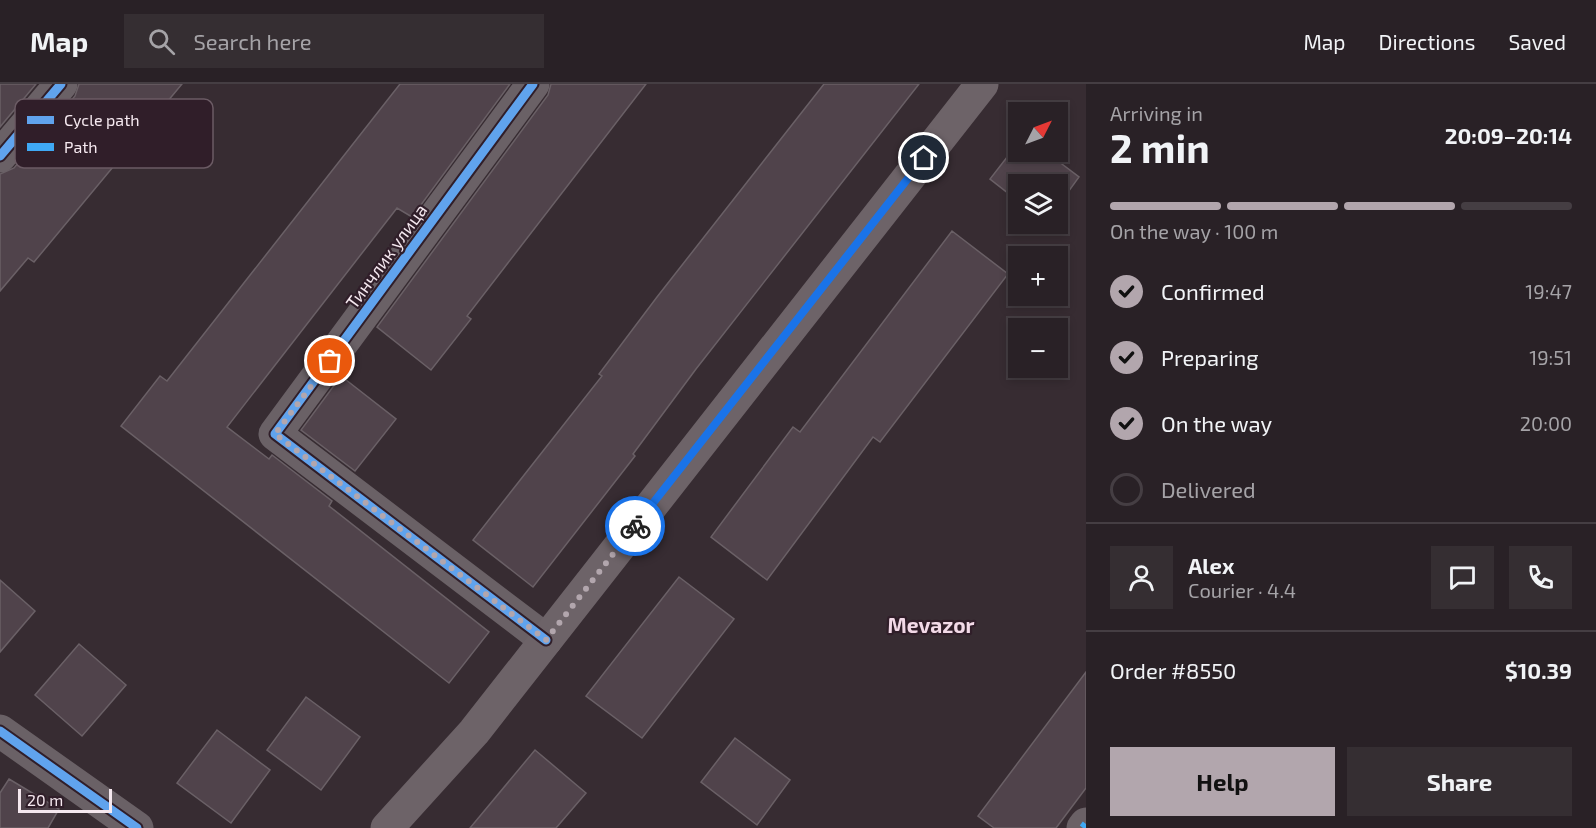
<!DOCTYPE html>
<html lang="en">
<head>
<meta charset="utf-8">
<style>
	body { margin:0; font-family:"Exo 2",sans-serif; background:#352e32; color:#f1f3f6; height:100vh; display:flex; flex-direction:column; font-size:22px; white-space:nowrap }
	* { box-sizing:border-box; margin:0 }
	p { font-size:20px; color:#a5a3a7 }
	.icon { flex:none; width:33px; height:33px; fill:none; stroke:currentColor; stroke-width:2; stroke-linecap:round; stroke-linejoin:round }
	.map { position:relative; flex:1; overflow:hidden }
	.details { display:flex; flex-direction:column; background:#292126; width:510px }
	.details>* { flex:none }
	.needle { width:39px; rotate:48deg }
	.controls { position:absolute; left:1008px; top:18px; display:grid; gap:12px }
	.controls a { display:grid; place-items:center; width:60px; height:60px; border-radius:0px; background:#292126; box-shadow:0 3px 9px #0003,0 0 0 2px #453e43; font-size:30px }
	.scale { position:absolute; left:18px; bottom:15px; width:94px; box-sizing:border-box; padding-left:6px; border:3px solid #f5e8ef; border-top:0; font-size:16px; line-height:21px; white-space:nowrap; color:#f5e8ef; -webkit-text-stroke:4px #301e29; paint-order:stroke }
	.pin { position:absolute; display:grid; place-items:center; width:51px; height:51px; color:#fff; margin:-26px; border:3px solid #fff; border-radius:50%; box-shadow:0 2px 6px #0007 }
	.courier { position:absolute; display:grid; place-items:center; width:60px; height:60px; margin:-30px; border:4px solid #1a73e8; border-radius:50%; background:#fff; color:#222; box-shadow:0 2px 8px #0007 }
	.overview em { font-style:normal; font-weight:700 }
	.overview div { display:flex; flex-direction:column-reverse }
	.overview { display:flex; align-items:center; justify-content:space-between; height:102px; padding:0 24px }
	h1 { font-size:39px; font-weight:700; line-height:45px }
	.bar { display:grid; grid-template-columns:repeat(4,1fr); gap:9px 6px; align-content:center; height:72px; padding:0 24px }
	.bar i { height:8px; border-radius:4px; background:#453e43 }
	.bar .active { background:#b2a6ad }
	.bar p { grid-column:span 4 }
	.line { display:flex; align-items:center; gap:15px; padding:0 24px; border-top:2px solid #453e43 }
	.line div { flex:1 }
	.round { display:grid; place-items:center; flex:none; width:63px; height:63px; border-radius:0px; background:#352e32 }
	ol { padding:0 24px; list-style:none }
	li { display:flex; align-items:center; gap:18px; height:66px }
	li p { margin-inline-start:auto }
	li .icon { padding:6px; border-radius:50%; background:#b2a6ad; color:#111; stroke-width:4 }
	li:last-child { color:#a5a3a7 }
	li i { width:33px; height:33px; border:3px solid #453e43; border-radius:50% }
	.cta { display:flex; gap:12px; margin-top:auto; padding:12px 24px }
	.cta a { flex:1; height:69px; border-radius:0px; background:#b2a6ad; color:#111; font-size:24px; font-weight:700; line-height:69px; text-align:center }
	.cta a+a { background:#352e32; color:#f1f3f6 }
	header { display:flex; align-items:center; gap:36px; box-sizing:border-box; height:84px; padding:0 30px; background:#292126; border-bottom:2px solid #453e43 }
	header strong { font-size:28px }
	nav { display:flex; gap:33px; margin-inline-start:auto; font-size:21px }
	.search { width:420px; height:54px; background:#352e32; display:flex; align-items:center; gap:15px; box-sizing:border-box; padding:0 21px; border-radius:0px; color:#a5a3a7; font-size:22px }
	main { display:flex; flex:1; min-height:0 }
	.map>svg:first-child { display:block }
	.building { fill:#50434b; stroke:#6a6066; stroke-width:1.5 }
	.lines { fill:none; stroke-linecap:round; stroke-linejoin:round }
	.minor { stroke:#6a6166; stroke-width:33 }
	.secondary { stroke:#6d6368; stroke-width:33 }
	.quiet { stroke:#3fa9f5; stroke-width:8; stroke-dasharray:15 8; stroke-linecap:butt }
	.cycleway-casing { stroke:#301e29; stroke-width:13 }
	.cycleway { stroke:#60a3ed; stroke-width:9 }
	.done { stroke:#b2a6ad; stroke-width:6; stroke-dasharray:0 10.8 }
	.route { stroke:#1a73e8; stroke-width:8 }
	.labels { text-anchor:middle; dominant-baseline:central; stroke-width:4.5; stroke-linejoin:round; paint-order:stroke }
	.street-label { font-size:18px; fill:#f5e8ef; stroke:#301e29 }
	.quarter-label { font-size:21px; font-weight:bold; fill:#f2d9e7; stroke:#301e29 }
	.key { fill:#301e29; stroke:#6b5b64; stroke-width:1.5 }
	.key-label { font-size:16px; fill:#f5e8ef }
</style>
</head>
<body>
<header>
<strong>Map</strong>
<div class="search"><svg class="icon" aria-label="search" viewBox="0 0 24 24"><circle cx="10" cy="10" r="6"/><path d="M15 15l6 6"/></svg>Search here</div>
<nav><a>Map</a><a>Directions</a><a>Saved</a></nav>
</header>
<main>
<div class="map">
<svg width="1086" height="744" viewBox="0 0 1086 744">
	<rect width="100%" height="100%" fill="#372c32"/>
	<path class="building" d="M0 0H36L0 43Z
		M79 0H182L34 178 28 174 0 207V90L14 84 75 12Z
		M400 0H510L412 133 397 124 227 343 269 375 272 371 332 417 329 422 489 548 449 599 121 342 160 292 167 297Z
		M551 0H646L467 232 471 235 431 286 377 243 548 11Z
		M824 0H919L696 285 633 370 635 372 533 503 473 456 602 292 599 290 657 213Z
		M1011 68H1046L1079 93 1058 122V100H1018V117L990 95Z
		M952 147 1008 190 880 358 873 353 767 496 711 453 793 343 800 348Z
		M341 292 396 335 355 387 301 346Z
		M679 493 734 535 642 654 586 612Z
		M0 496 35 527 0 568Z
		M79 560 126 601 82 652 35 611Z
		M1086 588V704L1056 744H994L978 732Z
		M306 613 360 653 321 706 267 666Z
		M217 646 270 686 231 739 177 699Z
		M735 654 790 696 757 741 701 698Z
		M535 666 586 709 556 744H470Z
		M9 695 59 725 48 744H0V709Z"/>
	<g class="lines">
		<path class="minor" d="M533 0 275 350 546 556
			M0 72 61 0
			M0 647 137 744
			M1083 744 1086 740"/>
		<path class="secondary" d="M387 744 474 648 982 0"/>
		<path class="quiet" d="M1083 744 1086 740"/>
		<defs>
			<path id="cycleway" d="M533 0 275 350 546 556
				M0 72 61 0
				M0 647 137 744"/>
		</defs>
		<use href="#cycleway" class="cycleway-casing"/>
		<use href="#cycleway" class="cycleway"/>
	</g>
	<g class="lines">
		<path class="done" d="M330 277 275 350 546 556 635 442"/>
		<path class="route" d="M635 442 924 74"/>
	</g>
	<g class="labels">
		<g class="street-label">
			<text transform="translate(386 172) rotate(-54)">Тинчлик улица</text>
		</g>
		<g class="quarter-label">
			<text x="931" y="540">Mevazor</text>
		</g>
	</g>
	<rect x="15" y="15" width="198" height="69" rx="9" class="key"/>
	<rect x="27" y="32" width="27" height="8" fill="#60a3ed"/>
	<rect x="27" y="59" width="27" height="8" fill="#3fa9f5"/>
	<g class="key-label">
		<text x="64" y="42">Cycle path</text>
		<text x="64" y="69">Path</text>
	</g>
</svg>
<div class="controls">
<a><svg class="needle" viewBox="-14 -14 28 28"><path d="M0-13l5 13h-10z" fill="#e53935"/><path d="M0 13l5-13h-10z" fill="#a5a3a7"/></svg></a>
<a><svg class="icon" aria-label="layers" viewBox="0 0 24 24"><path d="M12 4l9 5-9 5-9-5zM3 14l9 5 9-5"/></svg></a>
<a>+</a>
<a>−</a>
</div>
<div class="scale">20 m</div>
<div class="pin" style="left:330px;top:277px;background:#ea580c"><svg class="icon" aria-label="bag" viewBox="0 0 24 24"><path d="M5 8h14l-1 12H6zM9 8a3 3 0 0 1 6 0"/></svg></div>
<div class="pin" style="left:924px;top:74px;background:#1f2937"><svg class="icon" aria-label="home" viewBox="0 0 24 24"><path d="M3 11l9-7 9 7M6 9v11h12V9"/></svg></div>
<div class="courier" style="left:635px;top:442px"><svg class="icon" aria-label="bike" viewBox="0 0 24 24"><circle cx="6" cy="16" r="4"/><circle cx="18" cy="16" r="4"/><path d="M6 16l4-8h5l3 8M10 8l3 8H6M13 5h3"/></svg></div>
</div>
<section class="details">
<div class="overview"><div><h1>2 min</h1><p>Arriving in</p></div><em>20:09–20:14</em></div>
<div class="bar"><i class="active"></i><i class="active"></i><i class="active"></i><i></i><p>On the way · 100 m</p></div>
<ol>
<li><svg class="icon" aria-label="check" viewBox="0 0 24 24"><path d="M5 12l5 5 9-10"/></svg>Confirmed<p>19:47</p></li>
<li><svg class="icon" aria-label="check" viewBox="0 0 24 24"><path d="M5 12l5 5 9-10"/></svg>Preparing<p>19:51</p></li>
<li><svg class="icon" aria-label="check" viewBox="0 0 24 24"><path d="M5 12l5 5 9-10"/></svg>On the way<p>20:00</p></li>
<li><i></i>Delivered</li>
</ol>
<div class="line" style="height:108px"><a class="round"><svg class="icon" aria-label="person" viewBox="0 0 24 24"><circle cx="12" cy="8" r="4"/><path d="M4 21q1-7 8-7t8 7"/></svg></a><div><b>Alex</b><p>Courier · 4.4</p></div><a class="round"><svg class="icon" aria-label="chat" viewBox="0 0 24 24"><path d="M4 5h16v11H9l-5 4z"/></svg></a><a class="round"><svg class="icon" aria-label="phone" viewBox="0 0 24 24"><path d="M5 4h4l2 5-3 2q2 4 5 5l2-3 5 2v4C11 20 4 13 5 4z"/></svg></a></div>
<div class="line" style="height:78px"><div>Order #8550</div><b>$10.39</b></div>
<div class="cta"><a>Help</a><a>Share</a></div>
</section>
</main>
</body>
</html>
